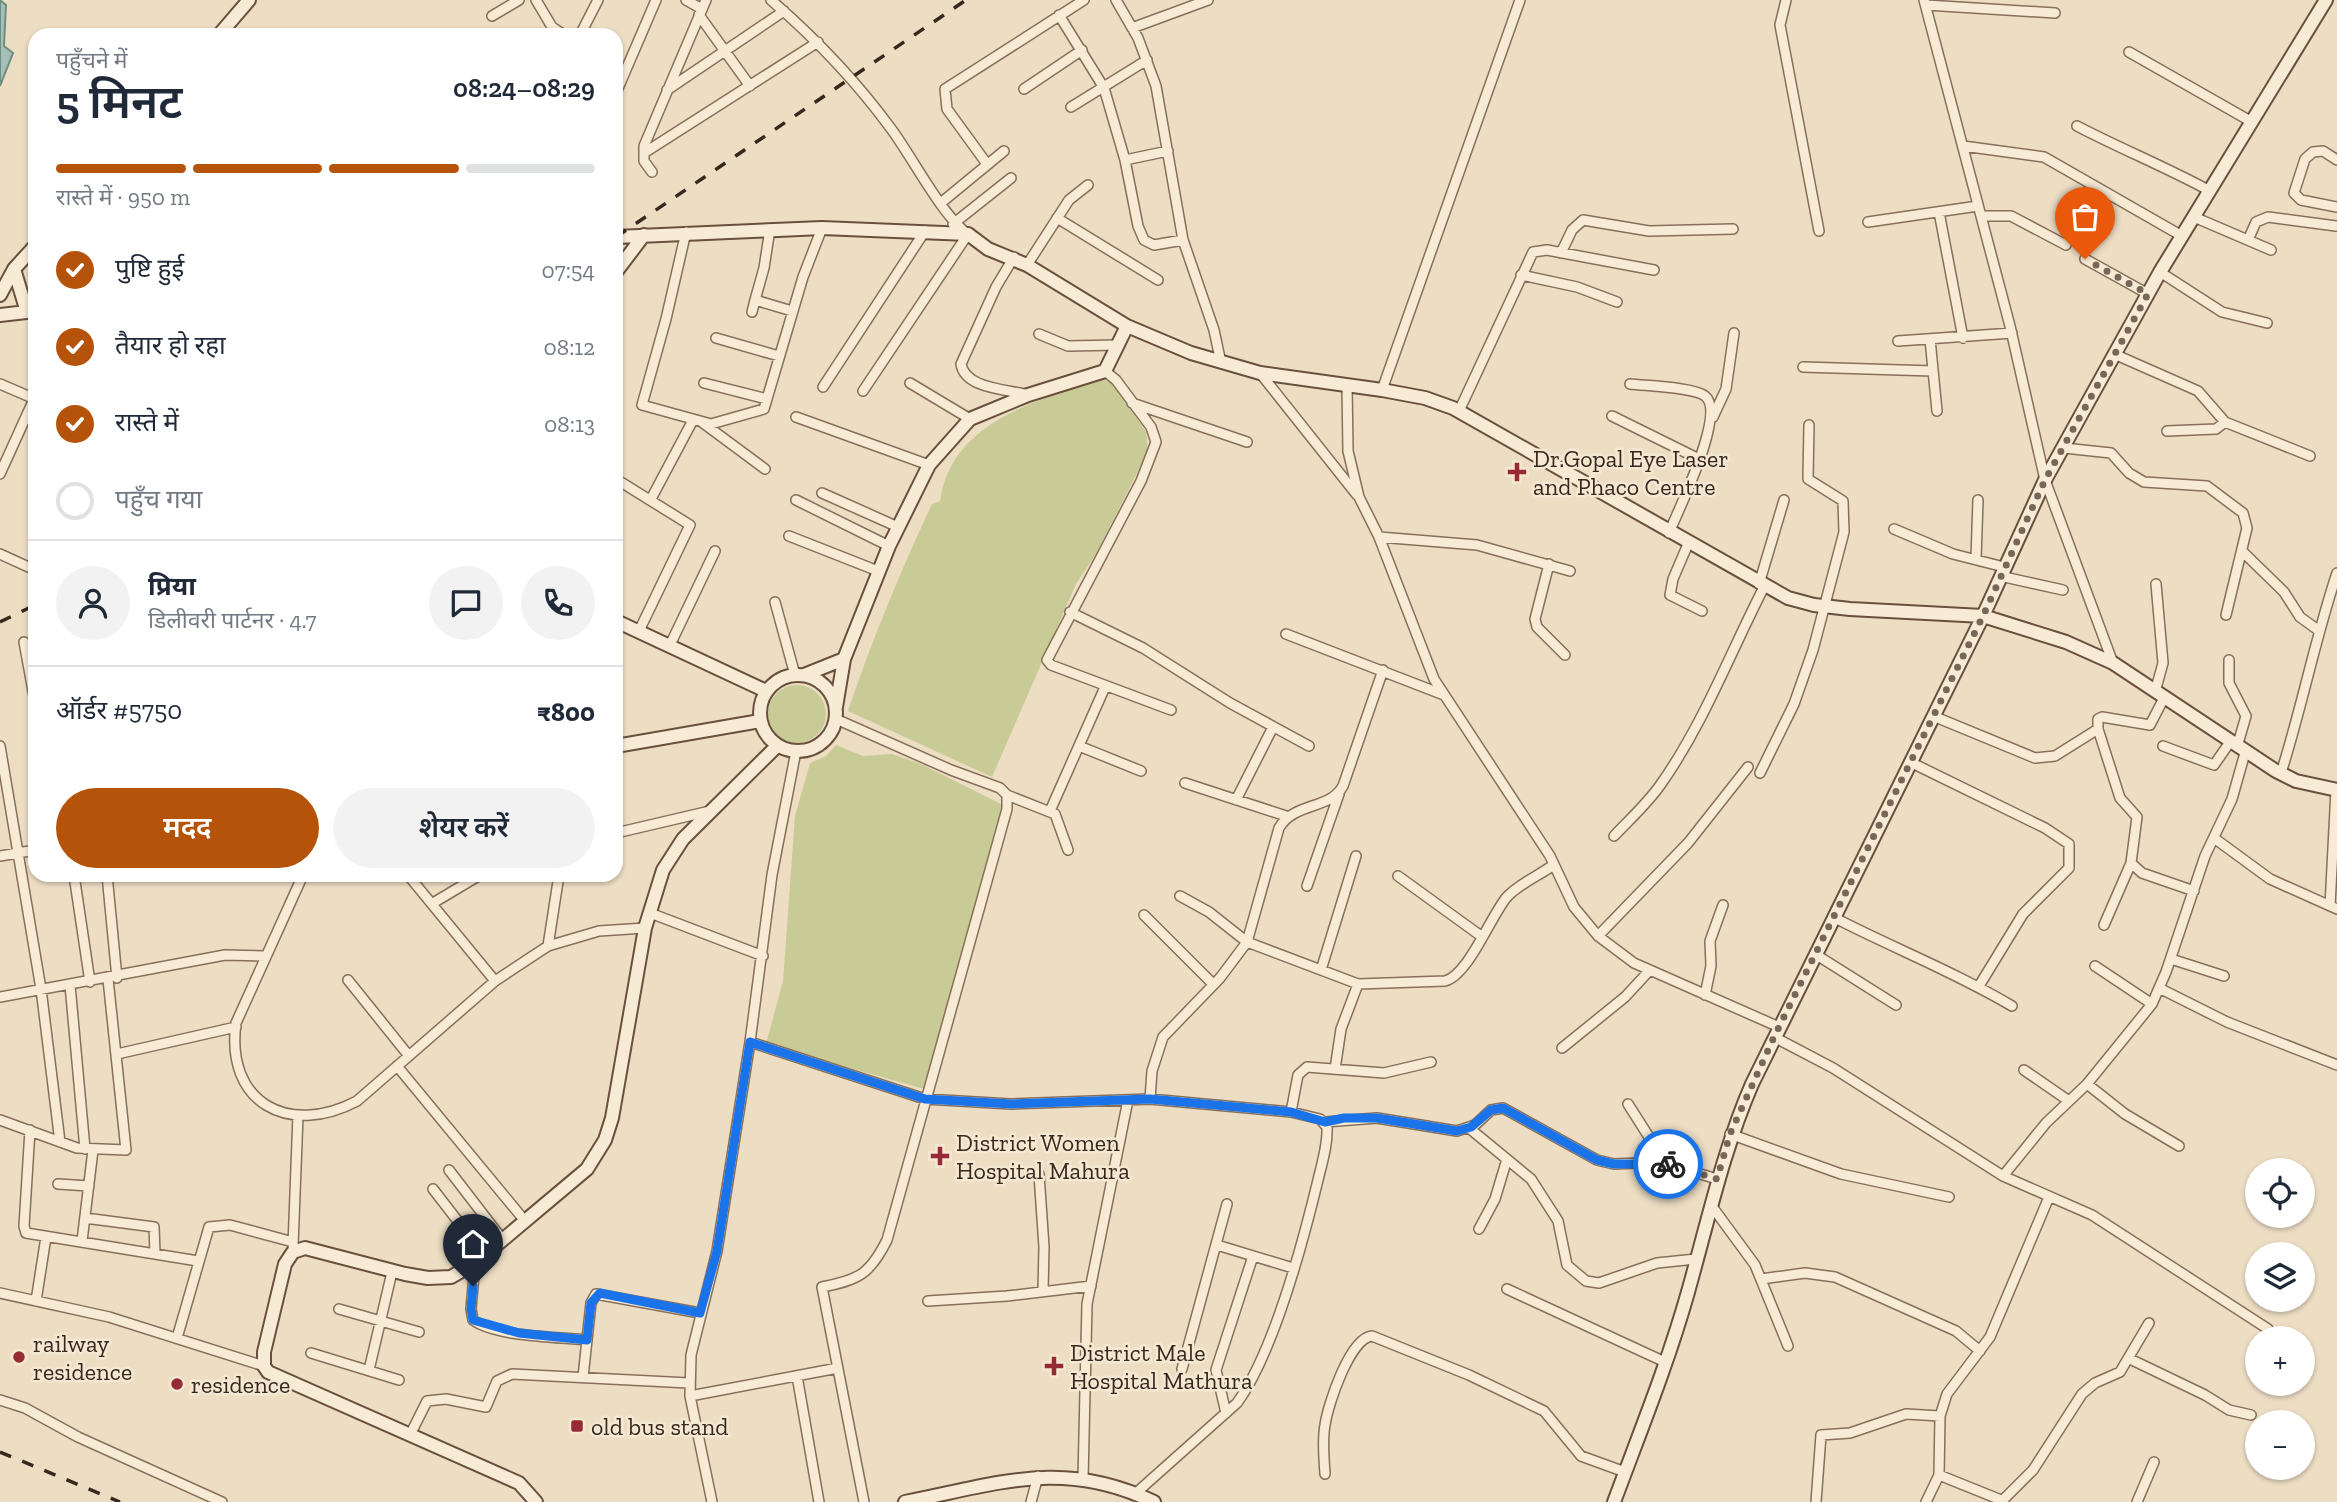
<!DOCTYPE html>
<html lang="hi">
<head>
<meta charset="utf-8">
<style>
	body { margin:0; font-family:"Zilla Slab","Noto Sans Devanagari",serif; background:#f2f2f3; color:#1f2937; height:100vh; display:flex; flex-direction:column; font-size:26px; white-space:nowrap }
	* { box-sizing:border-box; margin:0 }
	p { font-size:23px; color:#747a83 }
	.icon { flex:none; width:38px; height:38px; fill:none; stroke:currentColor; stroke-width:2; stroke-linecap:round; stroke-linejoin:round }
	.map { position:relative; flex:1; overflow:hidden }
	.details { position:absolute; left:28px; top:28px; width:595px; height:854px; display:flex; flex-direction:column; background:#fff; border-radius:21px; box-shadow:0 2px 5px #0004 }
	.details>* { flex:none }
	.buttons { position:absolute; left:2245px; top:1158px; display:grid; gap:14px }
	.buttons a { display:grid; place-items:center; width:70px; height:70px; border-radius:50%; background:#fff; box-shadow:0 2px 5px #0004; font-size:35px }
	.pin { position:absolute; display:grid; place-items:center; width:60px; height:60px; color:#fff; margin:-72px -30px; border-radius:50% 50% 50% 0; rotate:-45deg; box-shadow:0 0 7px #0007 }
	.pin .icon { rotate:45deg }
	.courier { position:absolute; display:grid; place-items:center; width:70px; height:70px; margin:-35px; border:5px solid #1a73e8; border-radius:50%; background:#fff; color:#222; box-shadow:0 2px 9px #0007 }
	.overview em { font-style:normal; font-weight:600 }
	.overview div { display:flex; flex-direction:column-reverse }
	.overview { display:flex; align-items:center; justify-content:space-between; height:119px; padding:0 28px }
	h1 { font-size:46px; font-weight:600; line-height:52px }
	.bar { display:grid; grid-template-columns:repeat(4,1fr); gap:10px 7px; align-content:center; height:84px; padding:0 28px }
	.bar i { height:9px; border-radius:5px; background:#e0e1e3 }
	.bar .current { background:#b45309 }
	.bar p { grid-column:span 4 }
	.line { display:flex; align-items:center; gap:18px; padding:0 28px; border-top:2px solid #e0e1e3 }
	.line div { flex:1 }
	.round { display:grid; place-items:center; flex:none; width:74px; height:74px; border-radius:37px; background:#f2f2f3 }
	ol { padding:0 28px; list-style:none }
	li { display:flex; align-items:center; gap:21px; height:77px }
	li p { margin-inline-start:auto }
	li .icon { padding:7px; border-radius:50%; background:#b45309; color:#fff; stroke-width:4 }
	li:last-child { color:#747a83 }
	li i { width:38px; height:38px; border:4px solid #e0e1e3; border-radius:50% }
	.cta { display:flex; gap:14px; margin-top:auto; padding:14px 28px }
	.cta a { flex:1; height:80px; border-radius:42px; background:#b45309; color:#fff; font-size:28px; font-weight:600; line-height:80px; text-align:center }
	.cta a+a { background:#f2f2f3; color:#1f2937 }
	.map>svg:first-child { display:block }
	.green { fill:#c9cb97 }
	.water { fill:#a5c0b6; stroke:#6c8e83; stroke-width:2 }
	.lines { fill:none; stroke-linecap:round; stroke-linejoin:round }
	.street-casing { stroke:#876f5a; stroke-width:12 }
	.secondary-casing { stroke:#69503d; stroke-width:16 }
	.street { stroke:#f8ebd6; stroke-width:9 }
	.secondary { stroke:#f8ebd6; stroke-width:12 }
	.rail { stroke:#37281e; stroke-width:3.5; stroke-dasharray:12 12; stroke-linecap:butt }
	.done { stroke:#776758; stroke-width:7; stroke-dasharray:0 12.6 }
	.route { stroke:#1a73e8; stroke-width:9 }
	.poi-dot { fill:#952b34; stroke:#f5e8d2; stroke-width:2.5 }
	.labels { text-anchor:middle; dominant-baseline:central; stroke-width:5; stroke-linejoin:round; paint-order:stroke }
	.poi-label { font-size:24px; fill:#37281e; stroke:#f5e8d2; text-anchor:start }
</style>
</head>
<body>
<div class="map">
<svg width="2337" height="1502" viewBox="0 0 2337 1502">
	<rect width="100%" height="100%" fill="#edddc3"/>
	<path class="green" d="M1102 379 1114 384 1146 432 1148 451 1096 554 1076 584 992 777 848 711C872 640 900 572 932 504L940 501C951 422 1037 400 1102 379Z
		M768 714a29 29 0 1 1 58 0a29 29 0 1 1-58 0Z
		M836 745 863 756 892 754 921 764 1003 805 924 1089 766 1044 783 981 795 816 810 763 826 756Z"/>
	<path class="water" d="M0 0 6 5 4 46 13 53 0 86Z"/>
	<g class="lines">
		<defs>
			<path id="street" d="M536 0 552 27 564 35
				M686 0 702 9
				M771 0C816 39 857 82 892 130 912 157 943 217 968 234L863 391
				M1116 0 1138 38 1156 86 1183 240 1214 330 1221 363
				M1786 0 1780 25 1819 231
				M1924 0 2010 326 2045 480 2113 663
				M1926 5 2055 13
				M699 15 750 86
				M1059 15 1104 88 1125 160 1138 226 1144 240 1154 245 1183 240
				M492 16 519 0
				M1132 28 1208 0
				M580 35 598 0
				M2129 52 2252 122
				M1024 89 1082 50
				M667 90 784 11
				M616 93 656 0
				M1071 107 1147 60
				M2077 126C2121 149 2166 167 2210 191
				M1963 146 2044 157 2182 236
				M644 153 818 42
				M1125 160 1168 151
				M2337 160 2323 151 2313 152 2305 159 2294 193 2301 200 2337 207
				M987 164 947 109 945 89 1084 0
				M652 172 644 161V146L706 0
				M942 202 1004 151
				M1939 212 1963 338
				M1981 216H2011L2066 245
				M2194 217 2271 250
				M1057 218 1158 280
				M1868 222 1978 206
				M953 224 1011 178
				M686 232 666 319 642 405 711 424 764 409 803 277 822 228
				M2248 240 2256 222 2268 217 2336 226
				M1561 253 1572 230 1583 220 1649 231 1733 229
				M1014 257 996 287 961 364C965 389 1007 389 1028 395
				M2085 259 2148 294
				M1027 265 1069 200 1088 185
				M2160 272 2222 312 2267 323
				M1521 275 1577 287 1617 302
				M755 300 764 268 770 229
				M752 312 755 300 792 311
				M1039 334 1068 346 1118 345
				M716 338 779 356
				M1930 339 1937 411
				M1898 341 2012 333
				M2114 354 2198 391 2225 422 2310 456
				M1803 367 1933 371
				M1105 371 1116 380 1151 427 1156 442 1141 481 1047 660 1051 665 1171 710
				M1260 373 1357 495
				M704 383 767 399
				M910 383 970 419
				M0 384 35 399
				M1630 384C1647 386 1693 387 1705 396 1727 413 1678 510 1669 533
				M1347 386 1348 451 1359 497 1379 537 1434 679 1550 856 1574 907 1598 936 1634 963 1779 1027
				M823 387 925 231
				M1382 390 1520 0
				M1132 403 1247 442
				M1459 411 1533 252 1547 250 1654 270
				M1612 416 1699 459
				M796 417 929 465
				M1713 417 1726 389 1734 333
				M703 423 765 469
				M2167 431 2216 429 2225 422
				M2064 448 2111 453 2129 473 2144 482 2207 486 2243 513 2247 528 2226 615
				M0 474 34 399
				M616 479 690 525 639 631
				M822 493 898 527
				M651 499 693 420
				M796 500 889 546
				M1894 529 1953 554 2004 567
				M789 536 878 571
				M1379 537 1477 545 1570 571
				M1688 544 1673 579 1670 595 1702 611
				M2242 551 2284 592 2300 617 2318 630
				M0 554 35 570
				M1976 559 1978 500
				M1549 564 1535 619 1537 627 1565 655
				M2000 576 2063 590
				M1759 584 1784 500
				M775 602 795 675
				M1070 612 1143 648 1230 703 1309 746
				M1286 634 1444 695
				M24 642 35 702
				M670 645 715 551
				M2229 660V683L2246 716 2237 747
				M2155 692 2163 663 2156 584
				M2164 698 2150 725 2102 717 2098 719V729L2120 798 2137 817 2131 863 2142 873 2194 891
				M1933 716 2035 758 2055 756 2098 729
				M836 719 951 770 1000 788 1007 795V809L887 1240C870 1274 859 1280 822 1287L864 1502
				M0 746 41 989 60 1142
				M1079 746 1141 771
				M2163 746 2214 765 2230 742
				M796 751 772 875 750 1042 925 1099 1011 1104 1150 1099 1291 1112 1320 1119 1327 1127C1328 1144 1322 1163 1318 1180 1303 1242 1274 1352 1237 1403L1136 1493
				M1910 762 2045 828 2069 844V868L2023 914 1979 986
				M1760 773 1794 704 1813 650 1844 532 1843 501 1808 479 1809 425
				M2281 773C2302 707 2315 639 2337 573
				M1185 783 1286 816
				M1007 795 1055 814 1068 850
				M1236 800 1273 727
				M1050 811 1105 687
				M616 833 710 811
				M1614 836C1630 819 1648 803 1661 784 1704 723 1730 653 1764 587
				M2214 838 2270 879 2337 909
				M0 856 35 850
				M74 875 90 982
				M107 875 117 978
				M303 875 236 1023C225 1103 289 1137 357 1101L495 981 548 946 599 931 645 928
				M408 875 495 981
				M1398 876 1481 936
				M1307 886 1339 794
				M1180 896 1209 912 1247 942 1358 984 1445 981C1468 975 1489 920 1506 898 1517 885 1538 876 1552 866
				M433 903 480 875
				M2330 906 2336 790
				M650 913 763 956
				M1144 915 1213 984
				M1833 917C1893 948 1955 972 2012 1006
				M2104 925 2131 863
				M1598 936 1688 843 1748 767
				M548 946 559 875
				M1815 954 1896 1005
				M2171 959 2224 976
				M2095 966 2152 1004
				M1321 970 1356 856
				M348 980 409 1056
				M70 985 85 1149
				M2159 988 2227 1022 2337 1065
				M1705 995 1711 966 1710 941 1723 905
				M0 997 225 955 266 956
				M1774 1037 1833 1068 2003 1176 2092 1215 2268 1329
				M1562 1048 1625 997 1650 970
				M117 1054 236 1027
				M397 1066 525 1221
				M1335 1069 1341 1029 1358 984
				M2024 1070 2069 1101
				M2087 1084 2125 1114 2179 1146
				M1150 1099 1152 1071 1163 1037 1220 978 1247 942 1279 828C1294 802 1330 810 1343 786L1383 670
				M1628 1104 1649 1137 1651 1162
				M1291 1112 1298 1075 1307 1067 1384 1073 1431 1062
				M0 1120 77 1148 126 1150 108 979
				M1325 1122 1377 1118 1457 1131 1475 1125 1491 1110 1503 1108 1597 1160 1614 1164 1661 1162 1717 1179
				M1469 1128 1531 1179 1558 1221 1567 1265 1586 1281 1599 1283 1657 1263 1696 1259
				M30 1130 24 1226 26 1233 198 1261
				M1730 1134 1841 1174 1949 1197
				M449 1170 502 1239
				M1039 1174 1044 1247 1043 1291
				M2003 1176 2046 1123 2087 1084 2152 1004 2166 972 2205 856 2232 799 2245 753
				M58 1184 89 1186
				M433 1189 484 1255
				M1711 1205 1755 1265 1788 1346
				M85 1218 154 1227 155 1253
				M1479 1229 1495 1199 1507 1159
				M82 1241 93 1150
				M1217 1245 1293 1268
				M293 1246 298 1115
				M475 1263 471 1309 473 1320C496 1337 558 1337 587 1340
				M1761 1279 1805 1273 1835 1277 1956 1331 1980 1351
				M1507 1289 1665 1362
				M0 1293 109 1317 264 1366
				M36 1301 46 1237
				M928 1301 1007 1296 1091 1286
				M339 1309 419 1332
				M177 1338 209 1227 230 1225 293 1242
				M311 1353 399 1380
				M2130 1359 2205 1395 2229 1410 2251 1415
				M1182 1369 1227 1204
				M369 1370 392 1272
				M797 1376 819 1502
				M583 1377 591 1303 596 1294 700 1313
				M690 1396 838 1368
				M0 1400 25 1408 78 1437 222 1502
				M1226 1413 1216 1370 1253 1256
				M411 1433 427 1401 446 1399 486 1407 497 1381 512 1374 689 1383
				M1325 1474C1324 1458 1322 1441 1325 1425 1328 1404 1350 1338 1372 1336L1469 1375 1544 1411 1581 1456 1625 1472
				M1939 1475 2001 1500
				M1083 1479 1087 1304 1128 1100
				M712 1502 690 1396 691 1355 717 1251 750 1042
				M1031 1502 1038 1476
				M1816 1502 1821 1435 1850 1433 1906 1414 1940 1416
				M1926 1502 1939 1475 1940 1416 1947 1394 1990 1337 2049 1197
				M2001 1502 2033 1470 2082 1394 2095 1383 2120 1372 2149 1323
				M2137 1502 2154 1462"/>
			<path id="secondary" d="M219 35 249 0
				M616 237 822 228 968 234 988 249 1027 265 1127 326 1191 353 1260 373 1382 390 1425 398 1453 408 1788 598 1814 605 1850 609 1983 616 2066 642 2113 663 2276 771 2296 781 2337 790
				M14 269 27 312
				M616 272 644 235
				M0 295 14 269 35 246
				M0 315 35 311
				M616 621 766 691
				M760 713a38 38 0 1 1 76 0a38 38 0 1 1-76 0Z
				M804 675 844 659
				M836 707 844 659 889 546 929 465 970 419 1028 395 1105 371 1127 326
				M616 746 760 721
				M536 1502 519 1483 268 1372 264 1366V1352L285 1264 293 1252 305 1248 405 1274 428 1278 451 1277 475 1263 587 1169 605 1140 612 1118 645 928 663 870 683 839 777 746
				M905 1502C998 1484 1062 1458 1154 1502
				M1614 1502C1640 1432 1668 1363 1688 1292 1708 1221 1723 1151 1752 1084L1983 616 2045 480 2160 272 2326 0"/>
		</defs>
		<use href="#street" class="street-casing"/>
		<use href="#secondary" class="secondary-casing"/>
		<use href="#street" class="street"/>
		<use href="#secondary" class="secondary"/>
		<path class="rail" d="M616 237 966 0
			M0 622 35 605
			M0 1452 120 1502"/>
	</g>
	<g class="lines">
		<path class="done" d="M1668 1164 1717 1179 1730 1134 1774 1037 1983 616 2045 480 2148 294 2085 259"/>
		<path class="route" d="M473 1286 471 1309 473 1320 519 1333 587 1340 591 1303 600 1293 700 1313 717 1251 750 1042 925 1099 1012 1104 1150 1099 1291 1112 1325 1122 1344 1118H1377L1457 1131 1471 1127 1491 1110 1503 1108 1597 1160 1614 1164H1668"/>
	</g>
	<g class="poi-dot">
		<path d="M1513.5 461.5h7v7h7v7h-7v7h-7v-7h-7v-7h7z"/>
		<path d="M936.5 1145.5h7v7h7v7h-7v7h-7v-7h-7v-7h7z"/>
		<circle cx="19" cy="1357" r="7"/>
		<path d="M1050.5 1355.5h7v7h7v7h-7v7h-7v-7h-7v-7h7z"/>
		<circle cx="177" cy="1384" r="7"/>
		<rect x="570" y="1419" width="14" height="14" rx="3.5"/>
	</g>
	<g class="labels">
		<g class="poi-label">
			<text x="1533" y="458">Dr.Gopal Eye Laser<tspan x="1533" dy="28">and Phaco Centre</tspan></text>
			<text x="956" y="1142">District Women<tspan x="956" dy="28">Hospital Mahura</tspan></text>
			<text x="33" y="1343">railway<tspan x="33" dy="28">residence</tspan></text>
			<text x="1070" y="1352">District Male<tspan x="1070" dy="28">Hospital Mathura</tspan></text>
			<text x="191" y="1384">residence</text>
			<text x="591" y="1426">old bus stand</text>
		</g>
	</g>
</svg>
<div class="buttons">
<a><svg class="icon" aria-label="locate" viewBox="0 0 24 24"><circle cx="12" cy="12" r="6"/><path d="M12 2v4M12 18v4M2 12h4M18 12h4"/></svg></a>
<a><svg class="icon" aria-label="layers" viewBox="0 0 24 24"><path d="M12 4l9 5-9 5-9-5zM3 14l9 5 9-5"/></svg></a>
<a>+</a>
<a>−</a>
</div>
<div class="pin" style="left:2085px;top:259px;background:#ea580c"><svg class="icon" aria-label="bag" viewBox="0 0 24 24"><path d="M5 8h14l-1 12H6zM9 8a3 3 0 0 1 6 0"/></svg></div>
<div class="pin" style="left:473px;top:1286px;background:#1f2937"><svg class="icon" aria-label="home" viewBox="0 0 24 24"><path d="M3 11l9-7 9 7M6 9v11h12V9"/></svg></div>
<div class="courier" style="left:1668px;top:1164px"><svg class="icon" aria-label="bike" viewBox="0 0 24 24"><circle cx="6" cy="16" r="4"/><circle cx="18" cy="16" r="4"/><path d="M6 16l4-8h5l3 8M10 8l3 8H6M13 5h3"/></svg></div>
<section class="details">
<div class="overview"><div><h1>5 मिनट</h1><p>पहुँचने में</p></div><em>08:24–08:29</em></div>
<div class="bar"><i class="current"></i><i class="current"></i><i class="current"></i><i></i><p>रास्ते में · 950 m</p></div>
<ol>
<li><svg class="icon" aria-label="check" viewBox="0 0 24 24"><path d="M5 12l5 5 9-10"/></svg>पुष्टि हुई<p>07:54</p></li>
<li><svg class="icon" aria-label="check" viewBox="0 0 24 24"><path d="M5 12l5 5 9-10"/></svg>तैयार हो रहा<p>08:12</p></li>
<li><svg class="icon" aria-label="check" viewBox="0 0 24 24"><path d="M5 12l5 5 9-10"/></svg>रास्ते में<p>08:13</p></li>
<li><i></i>पहुँच गया</li>
</ol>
<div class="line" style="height:126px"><a class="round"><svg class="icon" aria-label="person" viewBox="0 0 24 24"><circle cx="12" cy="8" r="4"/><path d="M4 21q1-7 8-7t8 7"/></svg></a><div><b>प्रिया</b><p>डिलीवरी पार्टनर · 4.7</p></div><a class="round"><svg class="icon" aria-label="chat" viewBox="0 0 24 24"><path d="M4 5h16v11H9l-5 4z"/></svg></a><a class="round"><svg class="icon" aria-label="phone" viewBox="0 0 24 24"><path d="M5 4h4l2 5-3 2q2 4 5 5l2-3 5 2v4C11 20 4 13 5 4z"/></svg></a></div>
<div class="line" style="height:91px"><div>ऑर्डर #5750</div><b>₹800</b></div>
<div class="cta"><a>मदद</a><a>शेयर करें</a></div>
</section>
</div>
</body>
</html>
